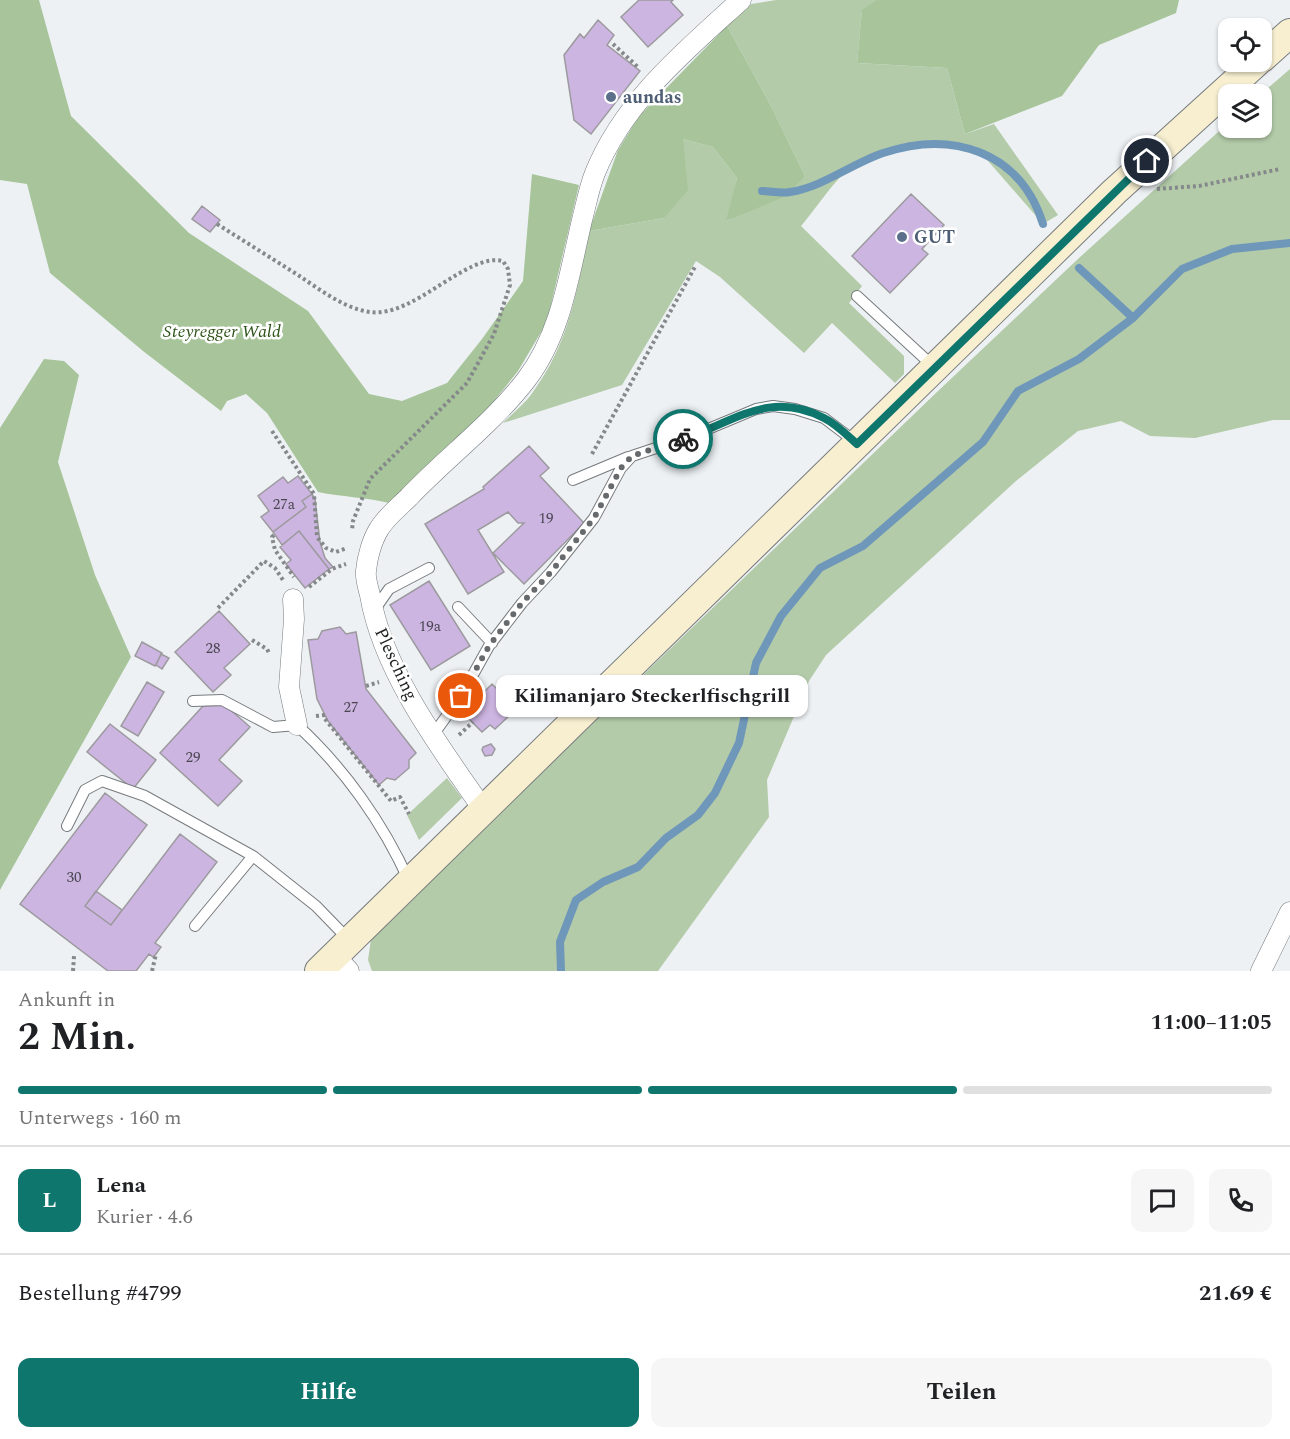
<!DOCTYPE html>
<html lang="de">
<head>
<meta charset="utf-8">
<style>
	body { margin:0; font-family:Spectral,serif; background:#f6f6f6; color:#202124; height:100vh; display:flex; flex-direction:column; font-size:22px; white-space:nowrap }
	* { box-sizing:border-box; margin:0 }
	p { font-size:20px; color:#757577 }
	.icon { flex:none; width:33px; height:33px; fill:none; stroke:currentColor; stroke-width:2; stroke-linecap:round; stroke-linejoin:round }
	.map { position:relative; height:971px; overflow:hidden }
	.details { display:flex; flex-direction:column; background:#fff; flex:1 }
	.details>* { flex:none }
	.tools { position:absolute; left:1218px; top:18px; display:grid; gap:12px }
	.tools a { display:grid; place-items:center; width:54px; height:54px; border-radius:12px; background:#fff; box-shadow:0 2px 4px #0004; font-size:30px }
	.pin { position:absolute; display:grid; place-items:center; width:51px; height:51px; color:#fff; margin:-26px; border:3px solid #fff; border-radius:50%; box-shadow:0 2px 6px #0007 }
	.courier { position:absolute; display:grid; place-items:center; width:60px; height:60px; margin:-30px; border:4px solid #0f766e; border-radius:50%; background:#fff; color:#222; box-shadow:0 2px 8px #0007 }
	.bubble { position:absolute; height:42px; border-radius:12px; background:#fff; box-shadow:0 2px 4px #0004; font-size:20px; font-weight:700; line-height:42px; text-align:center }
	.head em { font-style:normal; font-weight:700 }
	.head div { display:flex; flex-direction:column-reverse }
	.head { display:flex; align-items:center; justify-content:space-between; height:102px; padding:0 18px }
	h1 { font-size:39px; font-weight:700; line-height:45px }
	.bar { display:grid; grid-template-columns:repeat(4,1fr); gap:9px 6px; align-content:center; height:72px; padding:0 18px }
	.bar i { height:8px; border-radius:4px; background:#e0e0e0 }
	.bar .selected { background:#0f766e }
	.bar p { grid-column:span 4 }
	.line { display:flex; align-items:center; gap:15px; padding:0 18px; border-top:2px solid #e0e0e0 }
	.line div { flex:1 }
	.round { display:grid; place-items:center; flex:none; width:63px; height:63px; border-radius:12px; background:#f6f6f6 }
	.primary-button { display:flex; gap:12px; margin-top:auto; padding:12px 18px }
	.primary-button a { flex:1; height:69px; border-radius:12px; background:#0f766e; color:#fff; font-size:24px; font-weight:700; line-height:69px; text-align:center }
	.primary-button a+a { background:#f6f6f6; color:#202124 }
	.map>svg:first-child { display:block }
	.green { fill:#b3cba9 }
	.forest { fill:#a7c49a }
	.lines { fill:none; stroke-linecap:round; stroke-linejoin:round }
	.stream { stroke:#6f97b9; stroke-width:8 }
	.building { fill:#cdb5e1; stroke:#9c9a9e; stroke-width:1.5 }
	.service-casing { stroke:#777b7e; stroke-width:12 }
	.minor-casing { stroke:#777b7e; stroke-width:21 }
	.secondary-casing { stroke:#777b7e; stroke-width:30 }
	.path { stroke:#86898b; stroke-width:4; stroke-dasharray:3 3; stroke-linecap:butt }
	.service { stroke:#fff; stroke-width:10 }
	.minor { stroke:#fff; stroke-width:20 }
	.secondary { stroke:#f7efd0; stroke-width:28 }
	.done { stroke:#676a6c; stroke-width:6; stroke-dasharray:0 10.8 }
	.route { stroke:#0f766e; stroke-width:8 }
	.service-dot { fill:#5c6f8a; stroke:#fff; stroke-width:2 }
	.labels { text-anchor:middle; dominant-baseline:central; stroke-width:5; stroke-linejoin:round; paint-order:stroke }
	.number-label { font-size:15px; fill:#4a4652 }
	.service-label { font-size:18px; font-weight:bold; fill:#4e5e75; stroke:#fff; text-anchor:start }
	.park-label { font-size:18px; font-style:italic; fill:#2e5419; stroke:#fff }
	.street-label { font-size:18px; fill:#1f2122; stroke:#fff }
</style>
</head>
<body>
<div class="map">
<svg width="1290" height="971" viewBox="0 0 1290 971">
	<rect width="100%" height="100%" fill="#edf1f4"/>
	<path class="green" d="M776 0H876L862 11 857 63 947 68 965 134 994 124 1058 215 1043 224 981 153C944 137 881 145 848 170 832 183 815 210 801 226L862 286 849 303 904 356V374L895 383 832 323 804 353 720 277 696 261 622 385 503 423C514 412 527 402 535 389 570 340 577 289 589 231L664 218 683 139 713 147 737 178 727 221 805 176 770 104 727 26 751 4Z
		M1290 69V420H1273L1195 438 1150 436 1121 421 1078 431 1016 481 826 655 809 681 767 780 769 817 658 971H372L368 960 371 939 428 882 937 392 1079 258 1228 123V128H1262L1261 94Z
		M447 778 462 798 419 840 407 815Z"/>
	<path class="forest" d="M0 0H39L71 116 189 233 308 311 369 394 402 401 447 383 482 339 523 281 532 174 579 185 547 322 518 371 490 406 389 503C365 497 342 497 318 492L267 413 246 394 227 401 221 411 143 351 50 273 27 184 0 180Z
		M876 0H1179L1176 13 1099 45 1062 96 965 134 947 68 857 63 862 10Z
		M727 26 770 104 805 176 786 196 726 221 737 178 713 147 683 139 688 190 664 218 589 231 618 150 639 116Z
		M44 359 64 361 79 375 58 462 95 575 131 657 0 890V428Z"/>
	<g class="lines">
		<path class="stream" d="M762 191C771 191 781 194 790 192 823 187 851 164 883 153 952 130 1020 151 1043 224
			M1079 268 1133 318
			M561 971 560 942 576 900 603 882 638 867 666 838 698 815 715 793 739 743 756 663 781 616 820 568 863 546 983 442 1018 391 1079 359 1133 318 1182 269 1232 249 1290 243"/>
	</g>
	<path class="building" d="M639 0H673L671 2 683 15 648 47 621 17Z
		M598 20 614 35 607 45 640 71 591 134 574 120 564 55 580 34 584 38Z
		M911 194 944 225 922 249 928 254 890 293 852 256Z
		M202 206 220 220 210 232 192 219Z
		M529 446 549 468 540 476 584 523 524 584 493 553 524 523H518L508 512 478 530 504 572 468 594 425 524 484 489 483 487Z
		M298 476 312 494 302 501 306 507 273 532 261 517 269 511 258 496 283 477 288 483Z
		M312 494 315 499 320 542 325 558 333 567 329 569 299 531 282 545 273 532 306 507 302 501Z
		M299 531 329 569 305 588 286 564 291 560 280 547Z
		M429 581 470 646 431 670 390 605Z
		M219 611 250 644 224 668 231 675 213 692 175 652Z
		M340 627 346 634 356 632 366 689 416 753 409 760V768L395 780 387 778 379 785 328 721 317 699 308 640 318 639 322 631Z
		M142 642 162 653 155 666 135 656Z
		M161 654 169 658 162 669 156 665Z
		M147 682 164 692 138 736 121 726Z
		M492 684 509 701 516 694 524 702 495 729 490 725 482 732 463 713Z
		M225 705 250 727 219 760 242 781 218 806 160 753 203 706Z
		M110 724 156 760 133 789 87 752Z
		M491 744 495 749 492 755 485 756 482 750 483 747Z
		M105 793 147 825 85 906 111 925 180 834 217 862 155 943 161 947 156 954 153 957 149 954 136 971H108L20 904Z
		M96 891 122 910 111 925 85 906Z"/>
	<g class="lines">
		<defs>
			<path id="service" d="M857 296 934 367
				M573 480 628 457
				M458 607 492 643
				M373 612 389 589 429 568
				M193 701 222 700 273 727 297 725C344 768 383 823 409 881
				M433 735 461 696 489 646 522 603 551 572 594 518 621 468 632 456 689 437 756 409 773 406 795 409 824 418 857 443
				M67 826 85 790 102 781 145 796 253 856 316 906 349 940
				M195 926 253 856"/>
			<path id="minor" d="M293 599 294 619 289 687 297 725
				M483 809C439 746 383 671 370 595 368 587 365 578 366 571 367 558 372 540 379 529 386 517 399 507 409 497 447 457 492 424 526 380 561 335 569 275 582 220 586 205 589 188 595 173 624 101 685 51 741 0
				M334 955 349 971
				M1261 971 1290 912"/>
			<path id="secondary" d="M1262 58 1290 33
				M319 971 1114 192 1257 62"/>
		</defs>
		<use href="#service" class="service-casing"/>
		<use href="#minor" class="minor-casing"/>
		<use href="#secondary" class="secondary-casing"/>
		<path class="path" d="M613 44 639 68
			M1157 189 1199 186 1280 169
			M217 224C244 241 271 258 298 275 319 289 345 309 370 312 414 318 467 252 503 261L508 269 510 285 494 334 467 383 370 479 353 521 352 530
			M272 431 314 494 317 537 326 548 336 552 347 548
			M592 454 696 265
			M274 535 272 537 275 550 294 577
			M309 587 332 569 346 564
			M218 608 264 561 275 568 283 580
			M252 640 267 649 269 653
			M366 686 379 682
			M316 716 325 715
			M325 719 391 801 400 797 409 814
			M459 735 473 722
			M73 971 74 956
			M152 971 156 954"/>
		<use href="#service" class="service"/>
		<use href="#minor" class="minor"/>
		<use href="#secondary" class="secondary"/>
	</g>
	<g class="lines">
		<path class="done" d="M461 696 489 646 522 603 551 572 594 518 621 468 632 456 683 439"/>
		<path class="route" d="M683 439C733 423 769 389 824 418 836 424 847 435 857 444L1147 161"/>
	</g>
	<g class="service-dot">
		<circle cx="611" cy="97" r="6"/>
		<circle cx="902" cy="237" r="6"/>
	</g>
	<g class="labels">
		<g class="number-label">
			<text x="284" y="504">27a</text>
			<text x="546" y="518">19</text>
			<text x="430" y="626">19a</text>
			<text x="213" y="648">28</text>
			<text x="351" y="707">27</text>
			<text x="193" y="757">29</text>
			<text x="74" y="877">30</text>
		</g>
		<g class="service-label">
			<text x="623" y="97">aundas</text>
			<text x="914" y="237">GUT</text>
		</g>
		<g class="park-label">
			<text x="222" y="331">Steyregger Wald</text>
		</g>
		<g class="street-label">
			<text transform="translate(396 664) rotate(65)">Plesching</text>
		</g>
	</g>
</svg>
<div class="tools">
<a><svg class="icon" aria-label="locate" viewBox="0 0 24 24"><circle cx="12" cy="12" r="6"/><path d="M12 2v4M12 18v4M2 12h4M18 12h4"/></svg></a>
<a><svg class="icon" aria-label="layers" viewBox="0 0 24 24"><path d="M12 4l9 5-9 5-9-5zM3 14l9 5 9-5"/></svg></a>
</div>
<div class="pin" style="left:461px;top:696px;background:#ea580c"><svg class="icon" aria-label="bag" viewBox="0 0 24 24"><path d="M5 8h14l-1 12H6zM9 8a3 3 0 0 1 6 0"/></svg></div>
<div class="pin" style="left:1147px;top:161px;background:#1f2937"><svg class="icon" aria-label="home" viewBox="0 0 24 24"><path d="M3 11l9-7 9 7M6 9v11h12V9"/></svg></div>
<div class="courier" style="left:683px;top:439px"><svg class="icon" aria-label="bike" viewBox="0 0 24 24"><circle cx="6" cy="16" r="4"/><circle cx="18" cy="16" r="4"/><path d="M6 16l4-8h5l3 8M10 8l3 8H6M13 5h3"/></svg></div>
<div class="bubble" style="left:496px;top:675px;width:312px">Kilimanjaro Steckerlfischgrill</div>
</div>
<section class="details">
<div class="head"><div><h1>2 Min.</h1><p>Ankunft in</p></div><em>11:00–11:05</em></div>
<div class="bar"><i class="selected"></i><i class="selected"></i><i class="selected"></i><i></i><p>Unterwegs · 160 m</p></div>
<div class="line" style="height:108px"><b class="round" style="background:#0f766e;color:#fff">L</b><div><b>Lena</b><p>Kurier · 4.6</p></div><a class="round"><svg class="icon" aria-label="chat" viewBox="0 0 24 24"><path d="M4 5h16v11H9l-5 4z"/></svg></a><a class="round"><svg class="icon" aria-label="phone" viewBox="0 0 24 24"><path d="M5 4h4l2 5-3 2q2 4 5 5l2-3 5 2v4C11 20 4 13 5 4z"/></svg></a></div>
<div class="line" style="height:78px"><div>Bestellung #4799</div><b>21.69 €</b></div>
<div class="primary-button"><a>Hilfe</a><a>Teilen</a></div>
</section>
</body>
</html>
